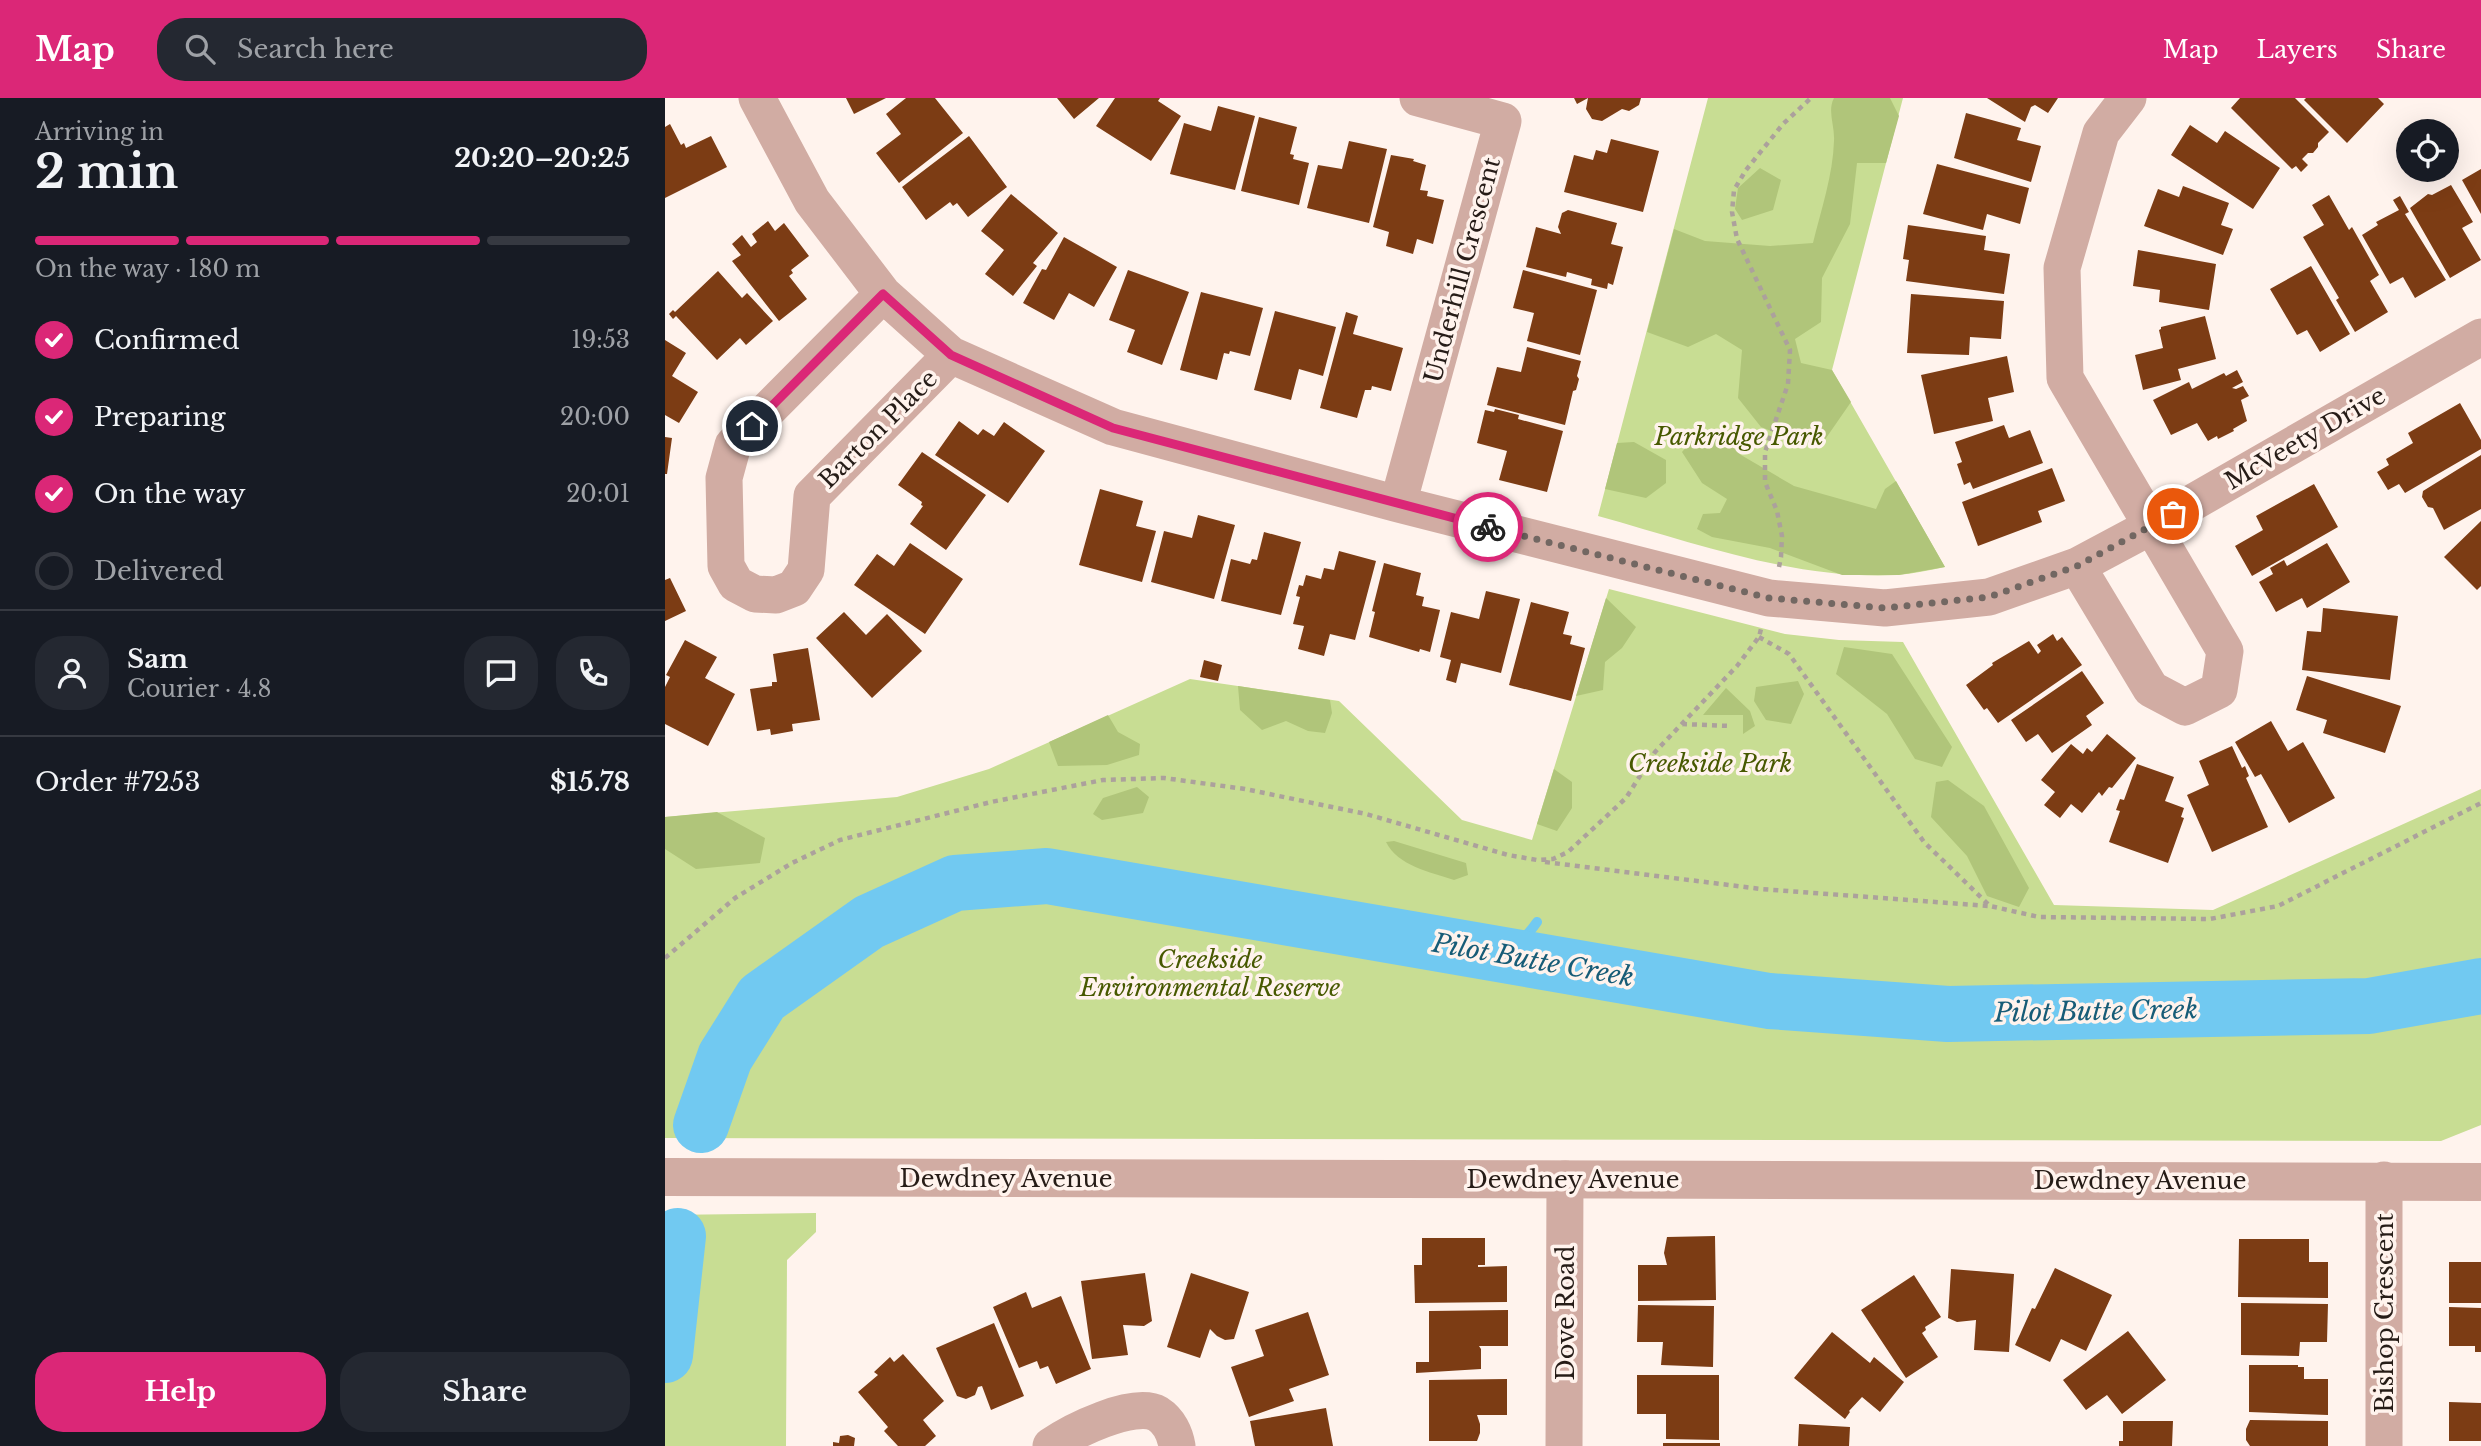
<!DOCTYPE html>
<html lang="en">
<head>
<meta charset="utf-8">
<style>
	body { margin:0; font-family:"Libre Baskerville",serif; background:#242831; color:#f1f3f6; height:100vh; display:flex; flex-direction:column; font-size:26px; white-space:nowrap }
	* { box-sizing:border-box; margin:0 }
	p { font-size:23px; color:#9ea1a6 }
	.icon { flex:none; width:38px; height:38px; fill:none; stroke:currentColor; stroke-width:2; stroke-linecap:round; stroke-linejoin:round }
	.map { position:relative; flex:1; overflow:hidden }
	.sheet { display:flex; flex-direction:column; background:#171b24; width:665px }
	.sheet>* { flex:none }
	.fabs { position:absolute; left:1731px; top:21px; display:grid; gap:14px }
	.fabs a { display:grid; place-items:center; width:63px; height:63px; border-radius:50%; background:#171b24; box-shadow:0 7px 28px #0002; font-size:35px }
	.pin { position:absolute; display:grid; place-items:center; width:60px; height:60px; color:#fff; margin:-30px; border:4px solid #fff; border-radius:50%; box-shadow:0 2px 7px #0007 }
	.courier { position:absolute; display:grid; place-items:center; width:70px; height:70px; margin:-35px; border:5px solid #db2777; border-radius:50%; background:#fff; color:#222; box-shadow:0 2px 9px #0007 }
	.overview em { font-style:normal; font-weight:800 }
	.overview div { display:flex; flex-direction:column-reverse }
	.overview { display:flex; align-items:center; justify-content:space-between; height:119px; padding:0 35px }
	h1 { font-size:46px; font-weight:800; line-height:52px }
	.bar { display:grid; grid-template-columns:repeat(4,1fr); gap:10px 7px; align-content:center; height:84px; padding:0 35px }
	.bar i { height:9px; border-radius:5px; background:#363941 }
	.bar .selected { background:#db2777 }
	.bar p { grid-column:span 4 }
	.line { display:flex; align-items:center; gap:18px; padding:0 35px; border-top:2px solid #363941 }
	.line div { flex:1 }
	.round { display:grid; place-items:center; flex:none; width:74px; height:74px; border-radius:28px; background:#242831 }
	ol { padding:0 35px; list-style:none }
	li { display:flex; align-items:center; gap:21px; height:77px }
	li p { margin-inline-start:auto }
	li .icon { padding:7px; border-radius:50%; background:#db2777; color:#fff; stroke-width:4 }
	li:last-child { color:#9ea1a6 }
	li i { width:38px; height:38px; border:4px solid #363941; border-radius:50% }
	.cta { display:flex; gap:14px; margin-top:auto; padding:14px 35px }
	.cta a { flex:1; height:80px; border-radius:28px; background:#db2777; color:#fff; font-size:28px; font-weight:800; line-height:80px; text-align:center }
	.cta a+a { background:#242831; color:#f1f3f6 }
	header { display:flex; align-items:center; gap:42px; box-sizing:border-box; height:98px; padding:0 35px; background:#db2777; color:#fff }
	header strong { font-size:33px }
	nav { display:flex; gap:38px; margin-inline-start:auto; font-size:24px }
	.search { width:490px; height:63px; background:#242831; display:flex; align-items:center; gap:18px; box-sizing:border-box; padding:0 24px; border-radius:28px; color:#9ea1a6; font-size:26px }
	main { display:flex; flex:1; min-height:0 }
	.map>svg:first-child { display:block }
	.green { fill:#c8dd93 }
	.forest { fill:#b0c57a }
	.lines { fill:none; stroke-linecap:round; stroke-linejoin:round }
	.stream { stroke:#71c9f1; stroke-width:10 }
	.river { stroke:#71c9f1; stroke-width:56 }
	.building { fill:#7c3c14 }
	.path { stroke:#aca19c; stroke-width:4.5; stroke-dasharray:5 5; stroke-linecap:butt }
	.minor { stroke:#d1aca3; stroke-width:37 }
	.tertiary { stroke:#d1aca3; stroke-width:38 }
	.done { stroke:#726762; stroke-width:7; stroke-dasharray:0 12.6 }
	.route { stroke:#db2777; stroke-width:9 }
	.labels { text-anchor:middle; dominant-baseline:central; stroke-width:7; stroke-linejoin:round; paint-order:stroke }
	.street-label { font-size:24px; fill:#261c17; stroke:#fff3ed }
	.park-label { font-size:24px; font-style:italic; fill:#475900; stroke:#fff3ed }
	.water-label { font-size:26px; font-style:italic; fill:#175c77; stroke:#fff3ed }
</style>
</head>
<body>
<header>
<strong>Map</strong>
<div class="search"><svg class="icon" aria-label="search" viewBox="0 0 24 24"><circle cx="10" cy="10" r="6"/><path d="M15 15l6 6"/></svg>Search here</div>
<nav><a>Map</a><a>Layers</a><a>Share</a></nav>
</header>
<main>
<section class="sheet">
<div class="overview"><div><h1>2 min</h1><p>Arriving in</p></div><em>20:20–20:25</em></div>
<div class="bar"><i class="selected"></i><i class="selected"></i><i class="selected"></i><i></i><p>On the way · 180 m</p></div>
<ol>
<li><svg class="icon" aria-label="check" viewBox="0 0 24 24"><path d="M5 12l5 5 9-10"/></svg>Confirmed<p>19:53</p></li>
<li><svg class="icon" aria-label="check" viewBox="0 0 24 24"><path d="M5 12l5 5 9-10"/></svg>Preparing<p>20:00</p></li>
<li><svg class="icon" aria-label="check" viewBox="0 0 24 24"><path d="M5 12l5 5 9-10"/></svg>On the way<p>20:01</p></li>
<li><i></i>Delivered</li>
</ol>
<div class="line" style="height:126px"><a class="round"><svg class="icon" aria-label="person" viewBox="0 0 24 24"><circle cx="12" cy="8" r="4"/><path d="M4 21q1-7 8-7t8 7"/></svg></a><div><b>Sam</b><p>Courier · 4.8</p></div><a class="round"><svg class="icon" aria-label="chat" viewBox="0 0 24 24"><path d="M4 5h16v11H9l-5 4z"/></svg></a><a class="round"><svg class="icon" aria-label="phone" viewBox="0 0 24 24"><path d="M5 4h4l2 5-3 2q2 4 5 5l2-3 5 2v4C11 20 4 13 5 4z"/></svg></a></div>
<div class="line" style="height:91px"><div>Order #7253</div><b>$15.78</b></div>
<div class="cta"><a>Help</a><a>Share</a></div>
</section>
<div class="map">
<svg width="1816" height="1348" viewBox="0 0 1816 1348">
	<rect width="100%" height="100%" fill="#fff3ed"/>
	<path class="green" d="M1043 0H1238L1167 272 1280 469C1264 472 1248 476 1232 477 1130 482 1030 445 933 418Z
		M944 491 1120 536 1174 542 1238 544 1389 807 1548 812 1816 691V1027L1776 1043 0 1040V719L232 699 324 671 525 581 674 603 797 722 867 742Z
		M151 1115V1134L122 1162 121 1348H0V1117Z"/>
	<path class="forest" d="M1169 0H1225L1234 18 1221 65H1192L1185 126 1157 180 1156 224 1130 241 1136 265 1167 272 1186 304 1159 343 1134 344 1096 329 1073 300 1077 252 1051 236 1023 249 982 234 1009 131 1040 143 1105 148 1148 145C1156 112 1168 77 1169 43 1170 28 1162 13 1169 0Z
		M1095 70 1116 82 1108 112 1077 122 1070 111 1073 90Z
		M1036 332H1050L1076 357 1129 388 1211 411 1220 391 1231 383 1280 469 1234 477H1177L1105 450 1047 439 1032 431 1038 416 1055 415 1062 401 1037 385 1017 354Z
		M969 344 1001 362V385L981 400 940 391 952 345Z
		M941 500 971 529 957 550 940 564 938 592 911 598Z
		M1179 549 1227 556 1287 649 1277 669 1250 661 1222 616 1171 576Z
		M1133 583 1139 596 1126 626 1101 622 1089 603 1091 589Z
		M573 588 665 602 667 615 660 635 643 633 621 623 597 632 575 612Z
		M1061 590 1085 613 1090 628 1078 636V617H1038Z
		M443 617 453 634 475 646 474 657 442 667 393 668 384 644Z
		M889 671 907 684V710L892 733 872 726Z
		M1283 682 1319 708 1364 790 1354 809 1322 798 1302 758 1266 719 1271 684Z
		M472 689 484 699 478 715 437 722 428 716 438 700Z
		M52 714 100 740 95 765 31 771 0 751V719Z
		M729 743 801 765 803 777 789 782C765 774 733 768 721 744Z"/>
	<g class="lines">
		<path class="stream" d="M824 855C847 851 859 843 872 824"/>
		<path class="river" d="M36 1027 60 959 97 900 204 824 290 785 382 778 1104 903 1283 916 1704 908 1816 888
			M0 1257 13 1138"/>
	</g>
	<path class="building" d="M181 0H221L189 16Z
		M241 0H270L298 35 234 85 211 55 236 36 221 16Z
		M392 0H434L409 21Z
		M450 0H495L493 3 516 18 486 63 431 28Z
		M909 0H976L974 7 964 13 957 11 937 23 927 21 921 11 923 0 912 6Z
		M1322 0H1393L1383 15 1370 7 1366 9 1360 24Z
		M1575 0H1630L1664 34 1653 45V49L1648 55H1643L1637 61 1643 67 1636 74 1631 68 1627 71 1566 10Z
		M1641 0H1713L1719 6 1682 45 1639 2Z
		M553 8 590 18 570 92 505 76 519 25 546 33Z
		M1301 15 1356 30 1352 42 1376 48 1366 84 1289 60Z
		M594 19 632 29 625 56 629 57 628 61 644 65 634 107 576 93Z
		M5 26 16 47 19 45 21 50 46 38 62 69 0 100V29Z
		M1525 27 1552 45 1560 33 1615 70 1588 111 1506 57Z
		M304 38 342 89 303 119 292 105 288 108 285 104 261 122 237 89Z
		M946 41 994 53 978 114 899 94 909 57 928 62 931 52 942 55Z
		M684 43 722 51 704 125 642 110 653 67 677 71Z
		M726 57 749 61 748 63 761 67 755 92 763 93 762 98 779 102 768 146 752 141 748 156 721 148 724 134 708 129Z
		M1272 66 1364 90 1355 126 1322 116 1318 132 1258 116Z
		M1816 71V116L1797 82Z
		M1786 87 1808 124 1797 130 1816 162 1785 180 1745 110 1763 96 1767 97Z
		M1518 88 1564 105 1556 127 1568 131 1558 157 1479 128 1493 91 1514 99Z
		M346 96 393 135 368 165 372 168 348 198 320 176 339 152 316 133Z
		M1664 97 1684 132 1687 129 1714 177 1705 183 1723 214 1690 234 1671 202 1674 200 1638 139 1659 127 1647 107Z
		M1735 98 1744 114 1740 116 1781 182 1750 200 1738 179 1725 186 1697 137 1713 127 1711 124 1734 112 1728 102Z
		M903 112 952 125 946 146 958 149 948 187 943 185 942 191 926 187 927 181 902 174 901 179 861 169 871 129 896 136 893 129 897 115Z
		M103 123 110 133 119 125 144 158 126 172 128 175 124 178 142 201 114 223 67 163 76 157 67 146 77 137 86 149 92 144 87 136Z
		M1243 127 1321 138 1319 152 1345 156 1339 196 1241 183 1244 162 1238 161Z
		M399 139 452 169 429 209 404 195 389 222 358 205 377 171 381 172Z
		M1473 152 1551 166 1544 212 1494 204 1495 192 1468 188Z
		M1646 168 1685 236 1655 254 1642 232 1632 237 1605 191Z
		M463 172 524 194 497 267 462 254 470 232 444 222Z
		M858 172 932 192 915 257 862 243 869 215 848 210Z
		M53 173 77 200 82 195 108 223 81 247 75 240 52 262 11 218 8 221 4 216 8 212 10 214Z
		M536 194 598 210 585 258 565 253 564 256 559 255 552 282 515 272Z
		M1246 196 1339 203 1336 241 1305 239 1304 257 1242 255Z
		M610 213 671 229 658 278 634 271 626 302 589 292Z
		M681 214 693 218 688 236 738 250 726 293 707 288 706 292H700L692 320 655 310Z
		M1540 218 1551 261 1513 271 1516 282 1478 292 1470 257 1498 250 1494 232 1496 231V229Z
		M0 242 21 255 7 278 33 294 14 325 0 317Z
		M862 249 916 263 912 278 914 281 911 292 908 293 900 327 822 307 832 269 856 274Z
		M1342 258 1349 294 1323 300 1328 323 1269 336 1256 277Z
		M1572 272 1578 284 1567 290 1571 291 1578 288 1584 298 1576 302 1582 323 1568 331 1569 333 1553 341 1552 338 1543 343 1532 325 1506 337 1488 302 1524 284 1527 291 1559 275 1561 278Z
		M1795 305 1816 342V351L1740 395 1734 386 1723 392 1712 374 1724 367 1721 361 1748 345 1743 335Z
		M830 311 854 317 853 321 898 333 882 394 834 382 842 353 812 345 820 312 829 314Z
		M294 323 313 337 318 331 329 338 339 324 380 353 343 405 270 357Z
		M1339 327 1344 340 1365 332 1378 365 1308 391 1305 384 1299 387 1292 366 1297 364 1290 344Z
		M0 339 7 340 2 376H0Z
		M257 354 321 397 281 452 245 426 258 408 256 407 257 404 233 387Z
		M1816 357V411L1779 432 1768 410 1763 409 1757 399 1758 393Z
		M1387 370 1400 403 1373 413 1377 424 1313 448 1297 404Z
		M1649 386 1673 429 1587 478 1570 448 1598 432 1591 418Z
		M435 391 478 403 471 428 491 433 477 484 414 467Z
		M533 417 570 427 549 501 486 484 499 433 527 440Z
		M1816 423V488L1812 492 1779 459Z
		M599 434 636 444 616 517 556 503 566 461 585 466 587 461 592 462Z
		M245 445 298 481 260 536 189 487 212 456 229 468Z
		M1662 445 1685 484 1642 510 1637 500 1611 514 1594 484 1608 476 1605 470 1619 462 1622 468Z
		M674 453 711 463 690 542 665 536 659 558 633 551 639 528 628 526 635 499 631 498 634 487 638 488 641 477 656 481 659 470 669 472Z
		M719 465 756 475 751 497 759 499 757 508 775 512 765 554 755 551 754 554 704 539 710 514 707 513Z
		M5 480 21 513 0 523V482Z
		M821 493 855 501 836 575 796 565 791 585 781 582 786 562 775 559 786 514 814 521Z
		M866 504 904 514 898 536 907 538 905 546 920 550 906 603 844 587Z
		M1658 510 1733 518 1725 582 1637 572 1642 533 1656 534Z
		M179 514 201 537 222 516 257 553 207 600 151 540Z
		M1388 536 1392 543 1397 539 1417 567 1333 625 1322 610 1319 612 1301 587 1328 567 1327 565 1364 543 1373 556 1376 553 1372 547Z
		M20 542 52 559 40 580 70 596 43 648 0 626V589L5 579 1 577Z
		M143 550 155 622 127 626 128 633 106 637 105 631 92 633 85 591 107 588V584H112L108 556Z
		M539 562 557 567 553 583 535 579Z
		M1417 573 1439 605 1421 618 1427 627 1387 655 1373 636 1361 644 1346 622Z
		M1642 578 1736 608 1720 655 1658 635 1662 622 1631 612Z
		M1606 623 1623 653 1638 644 1670 700 1624 725 1596 676 1590 679 1570 644Z
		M1442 636 1471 660 1447 690 1444 689 1437 698 1434 694 1417 715 1406 706 1395 720 1379 707 1390 694 1376 682 1406 646 1418 656 1422 650 1427 654Z
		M1567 648 1577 670 1580 668 1584 678 1581 680 1603 729 1547 754 1522 697 1544 687 1534 663Z
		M1472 666 1509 679 1500 703 1519 710 1516 719 1519 720 1503 765 1444 744 1455 713 1451 712 1455 701 1459 702Z
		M1050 1138 1051 1202 973 1203V1167H1002L999 1155 1002 1139Z
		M757 1140H820V1167H813V1169L842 1168V1204L750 1205 749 1167H757Z
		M1574 1141H1644V1164H1663V1200L1573 1199Z
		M1784 1164H1816V1205H1784Z
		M1390 1170 1447 1197 1421 1253 1396 1241 1385 1264 1350 1247 1367 1210 1370 1211Z
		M1286 1171 1349 1176 1344 1254 1309 1252 1311 1222 1292 1224 1283 1220Z
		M480 1175 487 1223 479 1228 458 1227 463 1257 427 1261 416 1183Z
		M526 1175 584 1194 569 1241 560 1242 552 1238 545 1231 535 1260 502 1249Z
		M1249 1177 1276 1219 1260 1229 1261 1232 1257 1235 1273 1259 1241 1280 1196 1212Z
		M361 1194 367 1210 396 1198 426 1271 391 1286 383 1268 375 1271 372 1263 354 1270 328 1209Z
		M1576 1205 1663 1206 1662 1244H1635L1634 1258 1576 1257Z
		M973 1207 1049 1208 1048 1269 996 1267 998 1244H972Z
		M1784 1209 1816 1210V1254H1810V1248H1784Z
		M843 1212V1248H814L816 1251V1271L751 1275V1264H764V1213Z
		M643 1214 664 1277 624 1291 629 1303 584 1319 566 1269 599 1258 590 1232Z
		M329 1225 359 1298 326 1312 317 1288 313 1289 310 1297 301 1301 292 1298 271 1250Z
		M1463 1233 1501 1282 1457 1316 1442 1297 1421 1312 1398 1282Z
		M1167 1234 1205 1265 1209 1259 1239 1284 1215 1314 1197 1299 1184 1313 1185 1314 1180 1321 1129 1280Z
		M238 1256 279 1303 258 1322 271 1338 260 1348H233L219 1333 223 1329 193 1294 213 1277 209 1274 225 1259 229 1264Z
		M1584 1267H1633V1269H1639V1281H1663V1317L1584 1314Z
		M972 1277H1054V1342L1001 1341V1316H972Z
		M842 1281V1317H812L815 1326V1335L812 1343H764V1282Z
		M1784 1304 1816 1305V1343H1784Z
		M661 1310 668 1348H590L585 1323Z
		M1585 1322 1663 1323V1348H1585L1581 1342V1331Z
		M1458 1323H1508L1507 1348H1454V1343H1458Z
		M1134 1326 1185 1329 1184 1348H1133Z
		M183 1337 190 1340 189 1348H168V1344L174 1345 175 1338Z
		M998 1345H1055V1348H998Z"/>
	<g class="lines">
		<path class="path" d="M1114 469 1116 459 1117 438 1112 413 1100 384V354L1123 286 1125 252 1072 141 1067 114 1069 92 1081 72 1118 26 1146 0
			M1094 539 1124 556 1259 744 1325 808 1374 819 1545 821 1613 808 1816 705
			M1017 626 1066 628
			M880 764 1096 791 1324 808
			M0 860 70 800 127 765 175 742 326 704 438 682 499 680 580 691 701 716 843 757 872 762 888 761 903 754 961 700 990 654 1072 568 1094 539 1096 531"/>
		<path class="minor" d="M92 0 147 103 218 196 286 257 448 329 733 406 1104 500 1220 510 1324 499 1412 468 1485 429 1816 239
			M218 196 68 347 59 380 61 468 71 486 90 496 111 497 129 490 141 472 147 398 286 257
			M733 406 838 23 753 0
			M1412 468 1486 591 1520 609 1554 592 1560 553 1400 280 1397 170 1436 35 1463 0
			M386 1348C406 1334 469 1302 493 1316 504 1323 510 1336 512 1348
			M899 1348 900 1081
			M1719 1348V1082"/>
		<path class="tertiary" d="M0 1079 1816 1084"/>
	</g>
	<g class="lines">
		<path class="done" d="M823 429 1104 500 1220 510 1324 499 1412 468 1508 416"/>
		<path class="route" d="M87 328 218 196 286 257 448 330 823 429"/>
	</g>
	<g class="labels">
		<g class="street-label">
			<text transform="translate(797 172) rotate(-75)">Underhill Crescent</text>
			<text transform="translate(213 331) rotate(-45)">Barton Place</text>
			<text transform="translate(1640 340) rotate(-30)">McVeety Drive</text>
			<text x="341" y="1080">Dewdney Avenue</text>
			<text x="908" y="1081">Dewdney Avenue</text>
			<text x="1475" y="1082">Dewdney Avenue</text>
			<text transform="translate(900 1215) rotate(-90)">Dove Road</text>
			<text transform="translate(1719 1215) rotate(-90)">Bishop Crescent</text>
		</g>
		<g class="park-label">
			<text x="1074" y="338">Parkridge Park</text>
			<text x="1045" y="665">Creekside Park</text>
			<text x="545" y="861">Creekside<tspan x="545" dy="28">Environmental Reserve</tspan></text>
		</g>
		<g class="water-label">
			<text transform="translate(868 862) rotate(10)">Pilot Butte Creek</text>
			<text transform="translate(1431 913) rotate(-1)">Pilot Butte Creek</text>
		</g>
	</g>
</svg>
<div class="fabs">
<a><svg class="icon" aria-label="locate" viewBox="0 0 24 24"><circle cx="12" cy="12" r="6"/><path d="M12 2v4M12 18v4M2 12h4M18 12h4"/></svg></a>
</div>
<div class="pin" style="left:1508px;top:416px;background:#ea580c"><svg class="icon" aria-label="bag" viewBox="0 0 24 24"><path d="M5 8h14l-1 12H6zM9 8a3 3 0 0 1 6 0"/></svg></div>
<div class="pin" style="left:87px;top:328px;background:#1f2937"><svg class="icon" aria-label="home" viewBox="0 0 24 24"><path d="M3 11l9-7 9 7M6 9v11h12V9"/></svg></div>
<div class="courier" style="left:823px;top:429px"><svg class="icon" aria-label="bike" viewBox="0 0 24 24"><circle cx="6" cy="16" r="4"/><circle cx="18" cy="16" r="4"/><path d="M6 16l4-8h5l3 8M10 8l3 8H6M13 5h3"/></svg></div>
</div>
</main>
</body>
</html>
